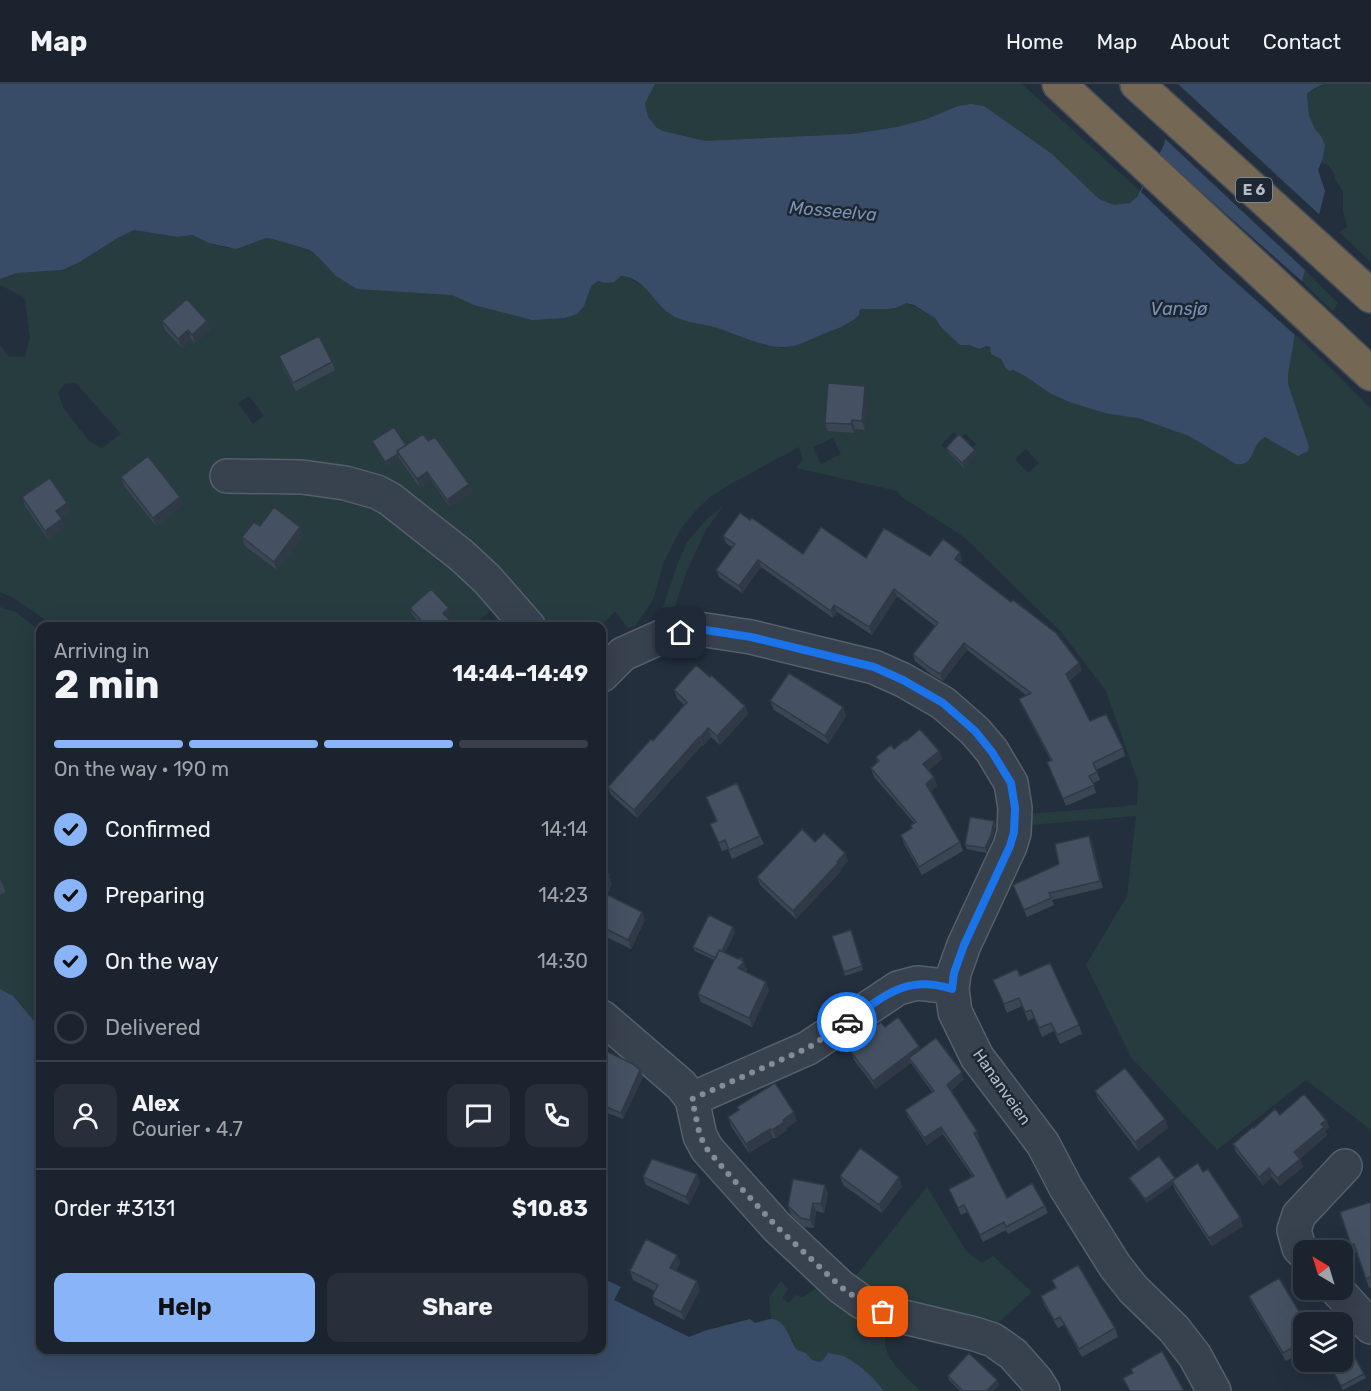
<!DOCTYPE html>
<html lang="en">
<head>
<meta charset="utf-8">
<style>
	body { margin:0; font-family:Rubik,sans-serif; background:#282f3a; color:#f1f3f6; height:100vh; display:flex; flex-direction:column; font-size:22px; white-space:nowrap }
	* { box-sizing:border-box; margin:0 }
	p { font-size:20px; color:#a0a4aa }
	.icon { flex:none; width:33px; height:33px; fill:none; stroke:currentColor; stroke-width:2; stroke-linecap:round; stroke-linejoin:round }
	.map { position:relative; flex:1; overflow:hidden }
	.details { position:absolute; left:36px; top:538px; width:570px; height:732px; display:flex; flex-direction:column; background:#1b232e; border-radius:12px; box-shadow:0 6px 24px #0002,0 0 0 2px #39404a }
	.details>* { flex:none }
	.needle { width:39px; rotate:322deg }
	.tools { position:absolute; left:1293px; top:1156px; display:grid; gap:12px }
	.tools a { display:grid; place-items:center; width:60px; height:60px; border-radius:12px; background:#1b232e; box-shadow:0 6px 24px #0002,0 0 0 2px #39404a; font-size:30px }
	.pin { position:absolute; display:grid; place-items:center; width:51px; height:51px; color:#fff; margin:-26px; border-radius:12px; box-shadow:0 3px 9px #0006 }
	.courier { position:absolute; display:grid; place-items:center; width:60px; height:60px; margin:-30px; border:4px solid #1a73e8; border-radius:50%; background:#fff; color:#222; box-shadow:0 2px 8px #0007 }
	.overview em { font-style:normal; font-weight:700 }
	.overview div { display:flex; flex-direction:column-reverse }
	.overview { display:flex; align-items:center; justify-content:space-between; height:102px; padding:0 18px }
	h1 { font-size:39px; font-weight:700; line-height:45px }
	.bar { display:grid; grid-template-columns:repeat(4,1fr); gap:9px 6px; align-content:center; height:72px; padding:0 18px }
	.bar i { height:8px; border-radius:4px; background:#39404a }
	.bar .active { background:#8ab4f8 }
	.bar p { grid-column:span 4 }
	.line { display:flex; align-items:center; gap:15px; padding:0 18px; border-top:2px solid #39404a }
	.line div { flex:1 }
	.round { display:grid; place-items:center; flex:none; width:63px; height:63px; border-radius:12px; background:#282f3a }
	ol { padding:0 18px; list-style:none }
	li { display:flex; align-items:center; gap:18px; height:66px }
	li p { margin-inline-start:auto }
	li .icon { padding:6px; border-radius:50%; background:#8ab4f8; color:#111; stroke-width:4 }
	li:last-child { color:#a0a4aa }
	li i { width:33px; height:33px; border:3px solid #39404a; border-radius:50% }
	.button { display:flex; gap:12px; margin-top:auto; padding:12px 18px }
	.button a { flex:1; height:69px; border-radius:12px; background:#8ab4f8; color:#111; font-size:24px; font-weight:700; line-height:69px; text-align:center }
	.button a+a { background:#282f3a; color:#f1f3f6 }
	header { display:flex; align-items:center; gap:36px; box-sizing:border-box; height:84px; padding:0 30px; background:#1b232e; border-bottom:2px solid #39404a }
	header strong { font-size:28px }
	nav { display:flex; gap:33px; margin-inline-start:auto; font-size:21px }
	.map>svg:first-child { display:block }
	.green { fill:#263c3f; fill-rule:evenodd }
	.water { fill:#394c67 }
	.pier { fill:#242f3e }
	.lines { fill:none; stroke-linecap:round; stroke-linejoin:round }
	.minor-casing { stroke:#565f6c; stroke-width:36 }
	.highway-casing { stroke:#434c59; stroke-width:36 }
	.minor { stroke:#38414e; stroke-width:33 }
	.highway { stroke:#746855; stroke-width:33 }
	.wall { fill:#3b4654 }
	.shaded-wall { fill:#303945 }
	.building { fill:#455162; stroke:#303945; stroke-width:1.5 }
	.done { stroke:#828b98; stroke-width:6; stroke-dasharray:0 10.8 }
	.route { stroke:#1a73e8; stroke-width:8 }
	.labels { text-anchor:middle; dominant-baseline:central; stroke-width:5; stroke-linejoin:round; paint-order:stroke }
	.shield { fill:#1d2633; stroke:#878f9c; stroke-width:1.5 }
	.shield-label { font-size:15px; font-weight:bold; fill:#b4bcc9 }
	.street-label { font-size:16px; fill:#b4bcc9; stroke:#1d2633 }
	.water-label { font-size:18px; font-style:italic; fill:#7c92b1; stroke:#1d2633 }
</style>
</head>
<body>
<header>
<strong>Map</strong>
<nav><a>Home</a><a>Map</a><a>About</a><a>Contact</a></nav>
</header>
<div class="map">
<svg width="1371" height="1307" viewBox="0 0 1371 1307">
	<rect width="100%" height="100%" fill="#242f3e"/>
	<path class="green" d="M435 0H1022L1141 108 1114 156Z
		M1323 0H1371V178L1339 148 1347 143 1343 128V108L1335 95 1334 90 1328 81 1321 78 1320 81 1316 46 1309 31 1307 10Z
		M134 146 178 153 192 151 209 159 228 164 266 154 273 155 310 166 319 174 336 191 591 201 598 197C608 199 613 198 621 192L628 193 649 206 669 230 691 238 712 242 765 260 783 264 797 260 850 239 861 225H889L896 224 906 219 927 228 935 234 941 243 969 261 979 265 986 262C994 265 1001 275 1005 283L1025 292 1051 310 1072 319 1080 321 1287 245 1295 250 1335 288 1371 325V1046L1306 996 1217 1066 1131 973 1086 881 1127 812 1136 732 1031 741V730L1137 721 1138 698 1106 607 1062 549 964 453 902 413 897 407 796 384 803 375 799 363 729 401 710 413 697 425 680 446 663 480 653 516 635 542 628 544 615 527 600 543H543L370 414 520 543H502L491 527 470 543H447L413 532 423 543H54C37 530 20 516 0 508V261L9 273H25L30 253 25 214 0 201V195L17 189 62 186 78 179 116 155ZM76 299 121 350 102 364 89 357 64 325 58 309 65 300ZM868 310 865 345H855L854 349 845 348ZM249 312 264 332 253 340 238 319ZM954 348 961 354 965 350 976 360 972 365 964 383 941 361ZM833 354 841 370 821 380 813 363ZM1026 365 1039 379 1028 389 1015 375ZM406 376 472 409 450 424 431 396 420 403ZM257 447 277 486 245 462Z
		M1305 186 1338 219 1333 227 1302 198Z
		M724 421 706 446 686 489 670 537 650 544 664 520 678 479 687 458 707 435Z
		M0 523 16 528 40 547V994L0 966V811L6 808 0 798Z
		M927 1103 966 1167 982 1179 993 1172 1032 1208 995 1242 898 1226 851 1198Z
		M781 1197 788 1205 782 1214 789 1219 796 1211 803 1213 820 1202 894 1240C891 1244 888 1249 886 1253 879 1271 909 1296 921 1307H840L806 1269 797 1266 787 1246 780 1239 701 1255 704 1247 750 1235 755 1239 771 1235 769 1213Z"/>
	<path class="water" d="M0 0H655L645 19 648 33 657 44 663 47 705 57 852 50 897 43 927 35 958 22 971 20 984 22 1052 70 1099 115 1114 121 1130 119 1137 113 1164 61 1165 55 1156 0H1323L1312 6 1307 10 1309 31 1315 45 1321 52 1325 61 1323 74 1318 86 1325 107 1302 198 1293 262 1288 290V300L1309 363 1308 367 1298 372 1265 353C1250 360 1256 383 1236 380L1189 352 1138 334 1109 330 1072 319 1051 310 1025 292 1013 286 1009 287 1005 283 1001 275 991 270 990 263 986 262 979 265 969 261H960L941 243 935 234 914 221 906 219 896 224 889 225H861L859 227V231C849 241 836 245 823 250 811 255 797 263 784 263 764 264 734 249 714 243 700 239 683 239 670 230 654 219 644 193 621 192L614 198 606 199 598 197 591 202 584 222 577 230 565 234 532 236 474 221 452 211 357 205 336 192 319 174 310 166 273 155 266 154 236 165 209 159 192 151 178 153 134 146 116 155 78 179 62 186 17 189 0 195Z
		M0 905 13 912 40 944V1266H602V1194L621 1203 614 1216 689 1253 704 1247 750 1235 755 1239C760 1238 765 1236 770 1235 786 1234 790 1257 797 1266L806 1269 812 1276 819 1278 823 1276 828 1269C833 1270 838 1271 843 1272 856 1278 876 1294 883 1307H0Z"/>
	<path class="pier" d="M1153 0H1178L1321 132 1307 188 1162 52Z
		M1160 71 1305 200 1297 253 1220 184 1141 108Z"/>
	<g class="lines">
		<defs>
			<path id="minor" d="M227 392 302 393 345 399 377 408 390 415 461 471 487 495 529 543
				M602 591 623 570 663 552 699 545 751 553 874 583 903 596 943 619 975 647 992 667 1011 699 1015 724 1014 749 1010 762 964 861 954 889 952 905 955 928 977 973 1043 1060 1066 1104 1115 1182 1133 1205 1174 1245 1195 1272 1214 1307
				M602 933 681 1001 692 1015 700 1052 707 1065 777 1143 841 1203 862 1218 883 1228 975 1250 993 1256 1013 1270 1036 1296 1043 1307
				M692 1015 808 964 898 904 917 899 944 902 952 905
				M1304 1169 1299 1164 1294 1146 1299 1131 1345 1082
				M1337 1206 1371 1243"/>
			<path id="highway" d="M1059 0 1371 290
				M1137 0 1371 212"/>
		</defs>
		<use href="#minor" class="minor-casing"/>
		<use href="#highway" class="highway-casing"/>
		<use href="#minor" class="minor"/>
		<use href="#highway" class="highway"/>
	</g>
	<path class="wall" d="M162 237H207L210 246 195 259 191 255 182 264 165 246Z
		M279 272 332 278 335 286 296 307 282 281Z
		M868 310 865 346 855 345 854 349 828 347 825 339Z
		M372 357 406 361 428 357 469 400 472 409 450 424 431 396 420 404 399 374 387 382 374 361Z
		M946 364 975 366 977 370 964 384 948 368Z
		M121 393 180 413 183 421 156 442 124 402Z
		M22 413 67 419 70 427 61 434 65 443 48 455 25 422Z
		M750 436 803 470 866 474 930 472 962 476 960 479 1082 586 1069 597 1090 637 1123 664 1125 672 1096 686 1100 696 1093 699 1096 709 1066 722 1047 678 1051 677 1022 622 1019 615 1026 611 967 566 943 597 932 591 915 577 913 570 935 542 897 512 872 551 837 528 833 534 761 483 742 509 719 493 716 486 733 464 726 459 723 452Z
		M260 442 300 443 303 452 277 486 245 462 242 453Z
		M410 524 452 531 448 534 456 543H423L413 532Z
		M710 593 745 622 748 630 720 661 711 653 703 662 702 661 637 734 611 711 608 703 653 657 684 621 677 614 674 606Z
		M770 617 843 623 846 632 828 660 774 626Z
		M906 657 939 667 942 675 929 686 934 693 937 702 930 708 960 758 963 767 922 791 904 760 901 751 912 744 911 741 914 739 874 693 871 684 877 678 876 673 894 665Z
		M706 713 760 752 764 760 732 775 728 765 722 767 710 740 716 737Z
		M996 741 992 755 986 769 967 765 965 761Z
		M1089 752 1092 759 1103 804 1052 816 1054 821 1027 833 1013 801 1059 780Z
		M815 758 845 769 848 777 840 786 841 787 796 835 760 801 757 793Z
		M602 788 612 800 607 811 642 828 645 836 631 865 602 851V852Z
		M0 795 6 808 0 811Z
		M733 843 735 848 725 869 738 875 742 874 747 886 745 888 769 906 752 943 701 918 698 910 714 876 695 867 693 863Z
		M851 846 863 886 845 892 832 852Z
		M1020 892 1079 941 1082 950 1060 960 1054 947 1042 953 1034 934 1028 937 1022 922 1007 929 993 896Z
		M885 943 964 995 951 1007 979 1054 977 1055 1007 1114 1045 1122 1048 1129 1008 1150 1006 1146 983 1158 967 1128 961 1131 949 1105 972 1092 943 1050 927 1061 908 1033 905 1026 932 1008 911 979 876 1005 854 976 851 968 867 956 865 950Z
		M602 965 640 986 643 993 623 1035 602 1027Z
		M1095 1007 1165 1035 1168 1044 1138 1067 1098 1015Z
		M737 1023 797 1037 786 1044 787 1046 776 1054H773L749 1069 731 1042 728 1033 739 1026Z
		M1280 1031 1326 1036 1329 1044 1325 1047 1327 1051 1300 1075 1303 1083 1280 1102 1272 1093 1263 1101 1236 1068 1233 1060 1254 1044Z
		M1203 1088 1240 1133 1243 1142 1212 1162 1175 1106 1173 1100 1147 1119 1131 1098 1129 1094H1175V1095Z
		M697 1090 700 1098 689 1121 646 1101 643 1093Z
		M840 1092 902 1102 882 1129 843 1101Z
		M828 1109 824 1129 816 1127 814 1144 804 1143 791 1131 788 1122Z
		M1371 1118V1203L1369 1204 1357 1168 1354 1169 1340 1128Z
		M677 1171 680 1179 676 1187 700 1206 684 1236 655 1221 652 1213 655 1207 633 1196 630 1187Z
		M1052 1196 1115 1244 1118 1253 1082 1273 1064 1241 1058 1244 1044 1221 1041 1212 1055 1204Z
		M1249 1212 1304 1239V1267L1286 1277 1252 1220Z
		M1342 1242 1351 1256 1353 1261 1350 1263 1366 1294 1343 1306 1327 1278H1342Z
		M948 1292 997 1296 999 1301 993 1307H960L949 1296Z"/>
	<path class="shaded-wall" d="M207 237 210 246 195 259 192 251Z
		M188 246 191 255 182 264 178 255Z
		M865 302 868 310 865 346 862 337Z
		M852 336 855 345 854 349 851 340Z
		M975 366 977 370 964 384 962 379Z
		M398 370 399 374 387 382 385 378Z
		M427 388 431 396 420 404 417 395Z
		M469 400 472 409 450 424 447 416Z
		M180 413 183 421 156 442 153 434Z
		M67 419 70 427 60 435 56 427Z
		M62 435 65 443 48 455 45 447Z
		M300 443 303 452 277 486 274 478Z
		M960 468 962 476 957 482 955 475Z
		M758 476 761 483 742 509 739 502Z
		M894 505 897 512 872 551 869 543Z
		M834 521 837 528 833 534 831 527Z
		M449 524 452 531 446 536 443 529Z
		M964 559 967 566 943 597 940 590Z
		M1079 579 1082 586 1068 597 1066 590Z
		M745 622 748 630 720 661 717 652Z
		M843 623 846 632 828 660 825 652Z
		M708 644 711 653 703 662 700 654Z
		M699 653 702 661 637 734 634 726Z
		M939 667 942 675 926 688 923 680Z
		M934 693 937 702 929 709 926 700Z
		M604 704 605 709 602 714V708Z
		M994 737 996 741 992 755 986 769 985 764Z
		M1089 752 1092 759 1103 804 1100 797Z
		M845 769 848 777 840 786 841 787 796 835 793 827Z
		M609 791 612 800 604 816 602 807Z
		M642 828 645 836 631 865 628 856Z
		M733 843 735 848 720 879 718 875Z
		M742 874 747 886 741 893 738 884Z
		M766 898 769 906 752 943 749 934Z
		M919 962 922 970 909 974 911 979 876 1005 873 997Z
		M640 986 643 993 623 1035 621 1029Z
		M962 988 964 995 949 1008 947 1001Z
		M794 1028 797 1037 786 1044 787 1046 776 1054 772 1046 783 1036Z
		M1165 1035 1168 1044 1138 1067 1135 1058Z
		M1326 1036 1329 1044 1325 1047 1327 1051 1300 1075 1303 1083 1280 1102 1277 1094 1294 1068 1321 1040Z
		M941 1043 943 1050 927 1061 924 1054Z
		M770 1045 773 1054 749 1069 746 1060Z
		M977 1047 979 1054 976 1056 974 1049Z
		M1269 1084 1272 1093 1263 1101 1259 1093Z
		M697 1090 700 1098 689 1121 686 1113Z
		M899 1093 902 1102 882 1129 879 1121Z
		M1175 1094 1176 1098 1172 1097 1173 1100 1147 1119 1145 1115Z
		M825 1101 828 1109 824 1129 821 1120Z
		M813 1119 816 1127 814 1144 810 1136Z
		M1240 1133 1243 1142 1212 1162 1209 1154Z
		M677 1171 680 1179 674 1192 670 1184Z
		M697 1197 700 1206 684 1236 681 1228Z
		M997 1296 999 1301 993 1307H987Z"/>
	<path class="building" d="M187 215 207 237 192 251 188 246 178 255 162 237Z
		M319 252 332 278 293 299 279 272Z
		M828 299 865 302 862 337 852 336 851 340 825 339Z
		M394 343 406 361 397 367 398 370 385 378 372 357Z
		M423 350 428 357 435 353 469 400 447 416 427 388 417 395 397 367Z
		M959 350 975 366 962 379 946 364Z
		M148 372 180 413 153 434 121 393Z
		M50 394 67 419 56 427 62 435 45 447 22 413Z
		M274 423 300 443 274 478 242 453 254 438 260 442Z
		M740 429 750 436 752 434 803 470 821 443 866 474 884 444 930 472 943 455 960 468 955 475 1011 518 1013 516 1056 549 1079 579 1066 590 1090 637 1106 630 1123 664 1093 679 1097 688 1089 692 1094 701 1063 715 1047 678 1052 676 1019 615 1031 609 964 559 940 590 930 584 913 570 938 539 894 505 869 543 834 521 831 527 758 476 739 502 716 486 735 460 723 452Z
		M431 505 449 524 443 529 456 543H427L410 524Z
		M696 581 710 593 711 591 745 622 717 652 708 644 700 654 699 653 634 726 608 703 651 655 653 657 687 618 674 606Z
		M789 589 843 623 825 652 770 617Z
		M920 645 939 667 923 680 934 693 926 700 960 758 919 783 901 751 912 744 911 741 916 738 871 684 879 677 876 673 891 661 894 665 905 656 906 657Z
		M737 699 760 752 729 766 725 756 719 759 710 740 717 737 706 713Z
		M970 733 994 737 991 751 985 764 965 761Z
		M802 745 815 758 824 749 845 769 837 778 838 779 793 827 757 793Z
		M1089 752 1100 797 1049 809 1051 814 1024 826 1013 801 1059 780 1055 760Z
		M602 788 609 791 602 807Z
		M602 808 642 828 628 856 602 843Z
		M709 831 733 843 722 867 719 866 716 874 693 863Z
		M851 846 862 882 844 888 832 852Z
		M719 866 738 875 742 874 741 876 744 878 738 884 766 898 749 934 698 910Z
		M1050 879 1079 941 1057 951 1051 939 1039 944 1031 926 1025 928 1019 914 1004 920 993 896 1017 885 1020 892Z
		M898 933 919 962 873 997 851 968 868 955 865 950 881 938 885 943Z
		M936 954 962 988 947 1001 977 1047 974 1049 1007 1114 1032 1099 1045 1122 1006 1143 1004 1138 980 1151 964 1121 958 1124 949 1105 974 1092 941 1043 924 1054 905 1026 934 1007 909 974Z
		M602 965 633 980 640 986 621 1029 602 1021Z
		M1125 984 1165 1035 1135 1058 1095 1007Z
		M775 999 794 1028 783 1036 784 1038 772 1046 770 1045 746 1060 728 1033 739 1026 737 1023Z
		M1304 1010 1326 1036 1321 1040 1324 1043 1294 1068 1300 1075 1277 1094 1269 1084 1259 1093 1233 1060 1253 1043 1254 1044 1275 1025 1280 1031Z
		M860 1064 899 1093 879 1121 840 1092Z
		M1159 1072 1175 1094 1145 1115 1129 1094Z
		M652 1075 697 1090 686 1113 643 1093Z
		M1198 1079 1203 1088 1208 1085 1240 1133 1209 1154 1172 1097Z
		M793 1095 825 1101 821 1120 813 1119 810 1136 801 1134 788 1122Z
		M1371 1118V1193L1366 1195 1354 1160 1351 1161 1340 1128Z
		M646 1155 677 1171 670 1184 697 1197 681 1228 652 1213 658 1201 630 1187Z
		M1078 1181 1115 1244 1079 1265 1060 1233 1054 1236 1041 1212 1056 1204 1052 1196Z
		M1279 1194 1306 1239H1304V1257L1283 1269 1249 1212Z
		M1332 1226 1340 1239H1311Z
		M1342 1242 1351 1256 1347 1259 1364 1290 1341 1302 1328 1278H1342Z
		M1162 1267 1184 1307H1130L1123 1294 1133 1289 1131 1285Z
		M969 1269 997 1296 987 1307H963L948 1292Z"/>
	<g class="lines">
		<path class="done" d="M847 938 808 964 692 1015 700 1052 707 1065 730 1092 777 1143 841 1203 862 1218 883 1228"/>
		<path class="route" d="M681 549 699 545 751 553 874 583 903 596 943 619 975 647 992 668 1011 699 1015 724 1014 748 1010 762 964 861 954 889 952 905C904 890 884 913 847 938"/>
	</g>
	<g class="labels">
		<rect class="shield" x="1236" y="94" width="36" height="24" rx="4.5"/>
		<g class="shield-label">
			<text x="1254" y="106">E 6</text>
		</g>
		<g class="street-label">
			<text transform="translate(1002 1003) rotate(55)">Hananveien</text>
		</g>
		<g class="water-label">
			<text transform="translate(833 127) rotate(5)">Mosseelva</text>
			<text x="1179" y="225">Vansjø</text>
		</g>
	</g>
</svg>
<div class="tools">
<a><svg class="needle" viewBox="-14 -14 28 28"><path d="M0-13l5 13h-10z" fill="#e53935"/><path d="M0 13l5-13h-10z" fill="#a0a4aa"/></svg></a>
<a><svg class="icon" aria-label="layers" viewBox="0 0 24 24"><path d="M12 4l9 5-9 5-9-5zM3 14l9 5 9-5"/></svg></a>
</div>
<div class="pin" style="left:883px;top:1228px;background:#ea580c"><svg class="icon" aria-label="bag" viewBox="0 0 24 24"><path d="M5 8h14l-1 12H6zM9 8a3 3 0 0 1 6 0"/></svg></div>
<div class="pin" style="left:681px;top:549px;background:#1f2937"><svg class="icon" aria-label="home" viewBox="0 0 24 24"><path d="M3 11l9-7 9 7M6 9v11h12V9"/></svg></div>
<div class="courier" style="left:847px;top:938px"><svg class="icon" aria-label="car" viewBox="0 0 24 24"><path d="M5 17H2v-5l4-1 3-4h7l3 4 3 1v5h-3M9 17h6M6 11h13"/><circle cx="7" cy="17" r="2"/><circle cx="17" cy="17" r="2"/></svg></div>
<section class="details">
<div class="overview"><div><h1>2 min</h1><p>Arriving in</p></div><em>14:44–14:49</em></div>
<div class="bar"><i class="active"></i><i class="active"></i><i class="active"></i><i></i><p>On the way · 190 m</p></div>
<ol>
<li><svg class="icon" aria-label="check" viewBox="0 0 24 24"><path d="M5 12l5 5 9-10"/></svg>Confirmed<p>14:14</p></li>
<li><svg class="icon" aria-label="check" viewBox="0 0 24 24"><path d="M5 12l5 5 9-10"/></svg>Preparing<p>14:23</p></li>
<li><svg class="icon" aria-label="check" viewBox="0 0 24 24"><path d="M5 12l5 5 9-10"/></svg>On the way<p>14:30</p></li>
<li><i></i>Delivered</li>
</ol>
<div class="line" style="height:108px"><a class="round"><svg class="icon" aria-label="person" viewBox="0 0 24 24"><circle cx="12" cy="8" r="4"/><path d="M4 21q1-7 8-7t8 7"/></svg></a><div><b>Alex</b><p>Courier · 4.7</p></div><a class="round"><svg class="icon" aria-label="chat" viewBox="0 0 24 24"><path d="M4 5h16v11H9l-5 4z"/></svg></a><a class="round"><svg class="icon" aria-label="phone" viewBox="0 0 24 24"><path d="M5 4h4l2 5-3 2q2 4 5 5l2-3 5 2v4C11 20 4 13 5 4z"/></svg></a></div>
<div class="line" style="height:78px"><div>Order #3131</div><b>$10.83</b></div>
<div class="button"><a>Help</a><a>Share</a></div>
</section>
</div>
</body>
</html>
